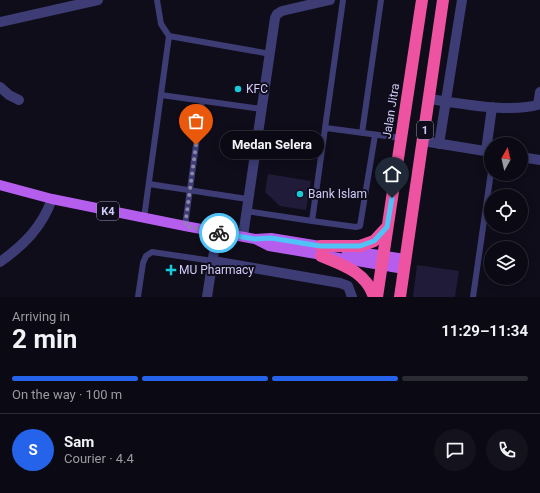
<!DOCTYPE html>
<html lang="en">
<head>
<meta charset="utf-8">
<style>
	body { margin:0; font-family:Roboto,sans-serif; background:#14131d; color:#f1f3f6; height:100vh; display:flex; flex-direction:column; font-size:15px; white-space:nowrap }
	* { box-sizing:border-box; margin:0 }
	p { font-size:13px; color:#9a9aa0 }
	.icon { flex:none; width:22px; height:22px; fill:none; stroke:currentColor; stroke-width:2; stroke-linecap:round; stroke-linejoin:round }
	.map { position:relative; height:297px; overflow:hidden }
	.panel { display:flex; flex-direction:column; background:#0b0a14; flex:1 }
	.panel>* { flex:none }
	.needle { width:26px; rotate:8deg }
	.tools { position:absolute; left:484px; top:137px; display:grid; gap:8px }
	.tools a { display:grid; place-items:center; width:44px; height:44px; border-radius:50%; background:#0b0a14; box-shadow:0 2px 10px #0003,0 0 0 1px #2b2b34; font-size:20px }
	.pin { position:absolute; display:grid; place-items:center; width:34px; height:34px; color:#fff; margin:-41px -17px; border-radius:50% 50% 50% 0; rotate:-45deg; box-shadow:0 0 4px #0007 }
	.pin .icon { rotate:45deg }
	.courier { position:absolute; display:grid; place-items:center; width:40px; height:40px; margin:-20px; border:3px solid #4fc3f7; border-radius:50%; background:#fff; color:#222; box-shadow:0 1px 5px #0007 }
	.bubble { position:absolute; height:28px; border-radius:14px; background:#0b0a14; box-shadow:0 2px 10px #0003,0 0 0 1px #2b2b34; font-size:13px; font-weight:700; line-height:28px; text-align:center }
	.headline em { font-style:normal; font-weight:700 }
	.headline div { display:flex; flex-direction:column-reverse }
	.headline { display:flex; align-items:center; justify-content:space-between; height:68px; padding:0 12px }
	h1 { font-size:26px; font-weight:700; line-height:30px }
	.bar { display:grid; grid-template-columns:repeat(4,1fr); gap:6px 4px; align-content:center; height:48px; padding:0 12px }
	.bar i { height:5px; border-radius:3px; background:#2b2b34 }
	.bar .on { background:#2563eb }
	.bar p { grid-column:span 4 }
	.line { display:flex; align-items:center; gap:10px; padding:0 12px; border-top:1px solid #2b2b34 }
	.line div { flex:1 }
	.round { display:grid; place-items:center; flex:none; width:42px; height:42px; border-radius:21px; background:#14131d }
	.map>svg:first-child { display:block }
	.building { fill:#201b39 }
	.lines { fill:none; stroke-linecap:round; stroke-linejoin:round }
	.lane { stroke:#3d3c74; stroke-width:6 }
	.street { stroke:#3d3c74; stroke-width:10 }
	.primary { stroke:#b55eee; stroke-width:10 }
	.highway { stroke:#ed53a0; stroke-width:12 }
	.done { stroke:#8c88ab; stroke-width:4; stroke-dasharray:0 7.2 }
	.route { stroke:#4fc3f7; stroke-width:5 }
	.poi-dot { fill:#17cbda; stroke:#0f0d1a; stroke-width:1.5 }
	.labels { text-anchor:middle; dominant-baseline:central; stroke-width:4; stroke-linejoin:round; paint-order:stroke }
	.shield { fill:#0f0d1a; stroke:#9692b6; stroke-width:1 }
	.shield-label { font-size:11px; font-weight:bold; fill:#d0cbf9 }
	.poi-label { font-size:12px; fill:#d0cbf9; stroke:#0f0d1a; text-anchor:start }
	.street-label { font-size:12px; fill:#d0cbf9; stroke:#0f0d1a }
</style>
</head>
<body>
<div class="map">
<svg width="540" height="297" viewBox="0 0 540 297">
	<rect width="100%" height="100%" fill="#0f0d1a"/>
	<path class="building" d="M268 174 311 181 306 210 280 206 265 192Z
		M417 265 459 271 455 297H413Z"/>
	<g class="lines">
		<path class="lane" d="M343 0 312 221 356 227 360 226 375 135
			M169 36 271 54
			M161 95 262 109
			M326 128 401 138
			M362 133 381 0
			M149 184 247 199
			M246 211 312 221
			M144 218 169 36 161 24 157 0
			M185 226 202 101
			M138 297 143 263 146 256 152 252 213 261
			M473 297 491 172"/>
		<path class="street" d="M0 22 98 0
			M0 87 9 95 19 100
			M429 99C458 103 513 114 540 104
			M538 105 540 92
			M423 141 491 152
			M439 144 462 0
			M486 151 492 107
			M521 157 540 160
			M243 236 275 18 277 14 282 11 330 0
			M213 261 340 283 348 286 352 297
			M0 262C24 245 42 227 52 199
			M207 297 217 232"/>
		<path class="primary" d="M0 185 52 199 185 226 255 239 271 238 326 247
			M255 239 269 246 404 269
			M346 250 405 259"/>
		<path class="highway" d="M320 246H360L374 241 387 227
			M321 256C343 265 366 272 374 297
			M377 297 422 0
			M400 297 443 0"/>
	</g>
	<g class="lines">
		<path class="done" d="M196 145 185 226 219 233"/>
		<path class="route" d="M219 233 255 239 271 238 320 246H360L374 241 387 227 392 198"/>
	</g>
	<g class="poi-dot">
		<circle cx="238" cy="89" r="4"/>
		<circle cx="300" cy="194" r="4"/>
		<path d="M169 264h4v4h4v4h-4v4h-4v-4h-4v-4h4z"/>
	</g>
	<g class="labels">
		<g class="shield">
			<rect x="417" y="121" width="16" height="18" rx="3"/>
			<rect x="97" y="202" width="22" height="18" rx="3"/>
		</g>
		<g class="shield-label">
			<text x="425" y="130">1</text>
			<text x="108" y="211">K4</text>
		</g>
		<g class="poi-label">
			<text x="246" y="89">KFC</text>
			<text x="308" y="194">Bank Islam</text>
			<text x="179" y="270">MU Pharmacy</text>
		</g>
		<g class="street-label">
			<text transform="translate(391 111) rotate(-81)">Jalan Jitra</text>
		</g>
	</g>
</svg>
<div class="tools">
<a><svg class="needle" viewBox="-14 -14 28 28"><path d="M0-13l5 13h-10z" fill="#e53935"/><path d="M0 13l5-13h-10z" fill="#9a9aa0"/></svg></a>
<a><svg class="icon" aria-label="locate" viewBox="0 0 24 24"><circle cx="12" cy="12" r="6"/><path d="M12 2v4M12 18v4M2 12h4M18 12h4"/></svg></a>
<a><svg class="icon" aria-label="layers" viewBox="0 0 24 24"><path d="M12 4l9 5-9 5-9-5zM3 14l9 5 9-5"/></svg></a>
</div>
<div class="pin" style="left:196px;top:145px;background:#ea580c"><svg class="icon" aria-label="bag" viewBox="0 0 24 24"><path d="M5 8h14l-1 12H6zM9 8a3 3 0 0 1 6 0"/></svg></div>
<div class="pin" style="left:392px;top:198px;background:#1f2937"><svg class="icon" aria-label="home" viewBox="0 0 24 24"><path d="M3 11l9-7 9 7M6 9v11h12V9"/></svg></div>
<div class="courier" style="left:219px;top:233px"><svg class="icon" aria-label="bike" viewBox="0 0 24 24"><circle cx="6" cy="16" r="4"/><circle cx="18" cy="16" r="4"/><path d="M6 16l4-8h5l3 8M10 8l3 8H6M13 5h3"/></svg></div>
<div class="bubble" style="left:220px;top:131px;width:104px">Medan Selera</div>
</div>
<section class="panel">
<div class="headline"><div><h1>2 min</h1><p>Arriving in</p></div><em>11:29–11:34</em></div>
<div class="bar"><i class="on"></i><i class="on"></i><i class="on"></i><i></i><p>On the way · 100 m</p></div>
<div class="line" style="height:72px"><b class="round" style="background:#2563eb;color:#fff">S</b><div><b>Sam</b><p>Courier · 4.4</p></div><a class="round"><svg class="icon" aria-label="chat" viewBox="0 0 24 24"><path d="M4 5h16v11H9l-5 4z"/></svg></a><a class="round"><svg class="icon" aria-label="phone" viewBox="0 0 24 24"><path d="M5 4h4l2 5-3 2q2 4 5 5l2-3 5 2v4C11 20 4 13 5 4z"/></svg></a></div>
</section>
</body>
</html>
